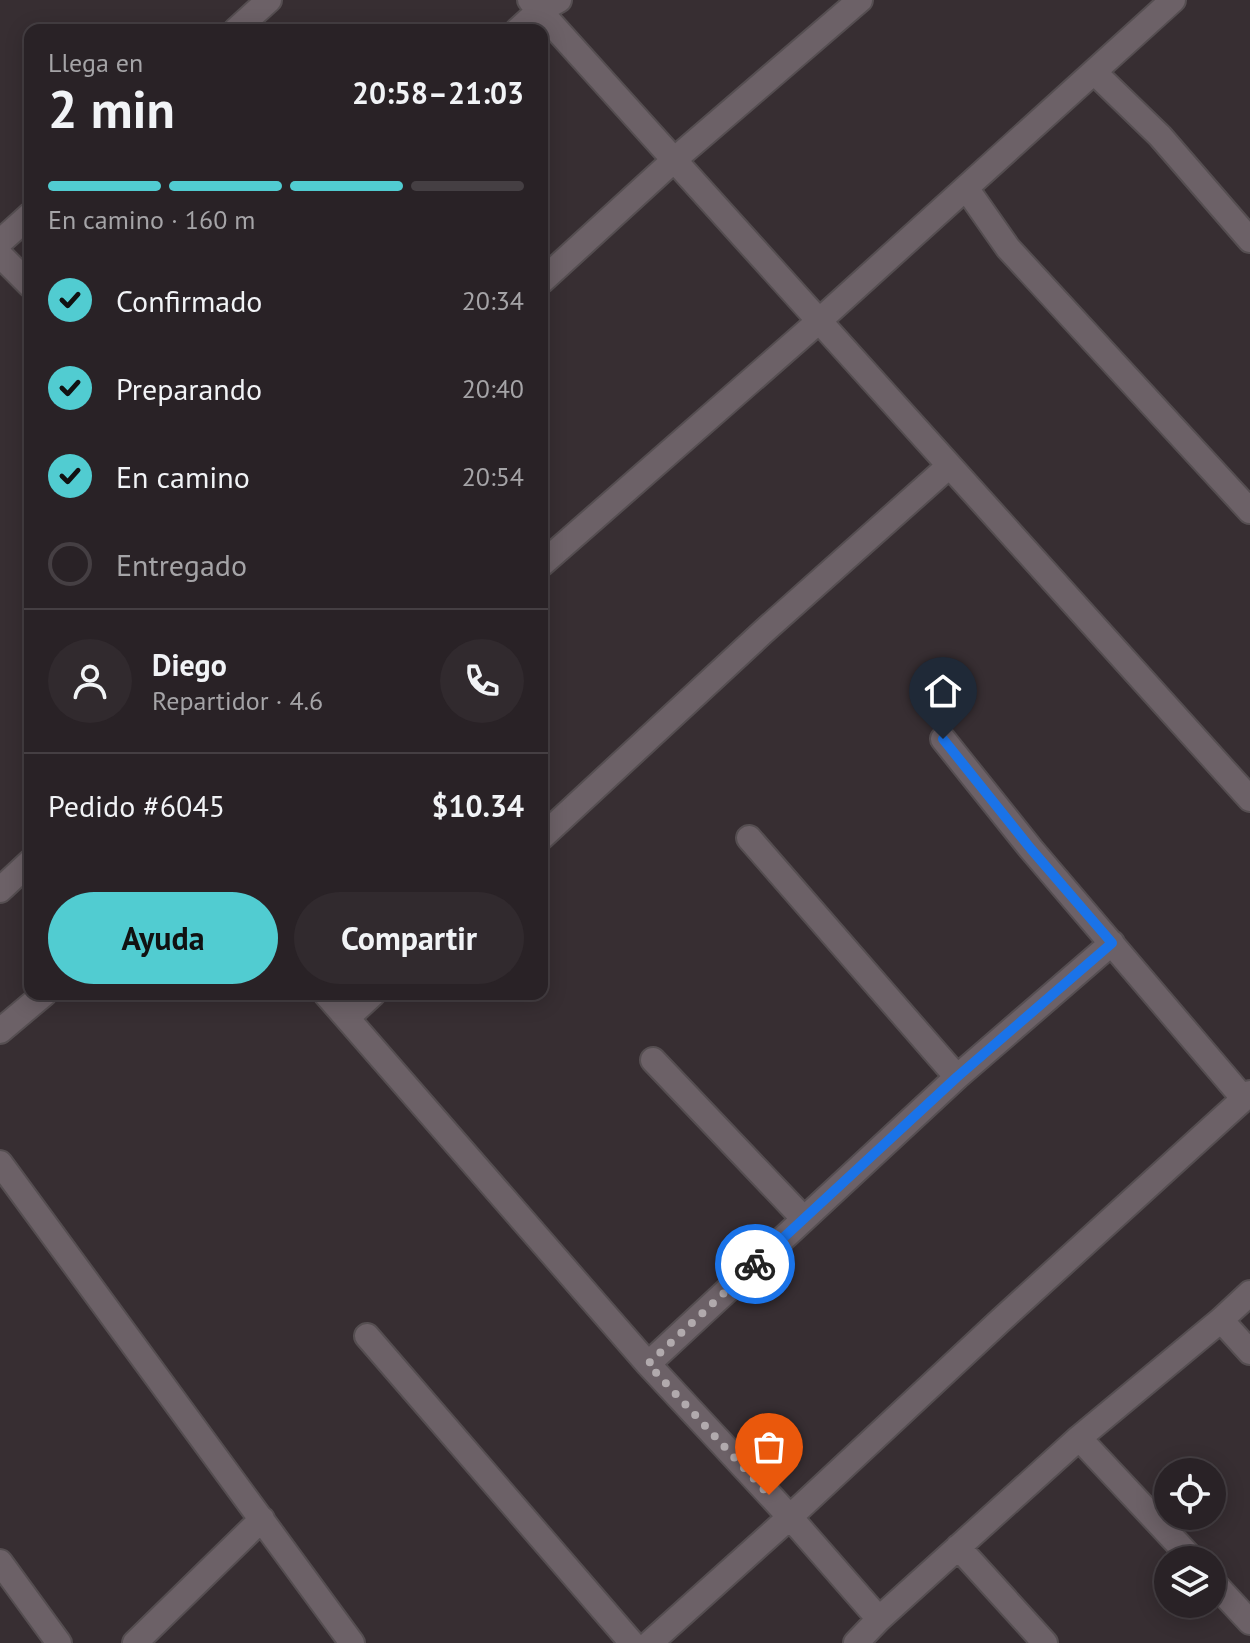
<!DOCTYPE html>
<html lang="es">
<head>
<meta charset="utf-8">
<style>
	body { margin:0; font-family:"PT Sans",sans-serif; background:#312a2e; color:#f1f3f6; height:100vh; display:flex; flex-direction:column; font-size:30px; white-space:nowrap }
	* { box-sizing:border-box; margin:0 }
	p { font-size:26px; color:#a5a4a7 }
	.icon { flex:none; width:44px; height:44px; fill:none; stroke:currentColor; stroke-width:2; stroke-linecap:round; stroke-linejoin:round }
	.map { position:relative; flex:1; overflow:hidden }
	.details { position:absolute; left:24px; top:24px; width:524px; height:976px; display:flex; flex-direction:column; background:#292226; border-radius:16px; box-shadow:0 4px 20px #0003,0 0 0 2px #453f43 }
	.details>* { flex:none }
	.buttons { position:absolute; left:1154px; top:1458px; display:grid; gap:16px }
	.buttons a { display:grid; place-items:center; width:72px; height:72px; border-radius:50%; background:#292226; box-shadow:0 4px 20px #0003,0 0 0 2px #453f43; font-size:40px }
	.pin { position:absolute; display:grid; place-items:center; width:68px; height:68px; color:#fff; margin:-82px -34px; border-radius:50% 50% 50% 0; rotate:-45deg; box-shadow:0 0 8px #0007 }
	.pin .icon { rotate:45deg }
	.courier { position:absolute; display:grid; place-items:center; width:80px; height:80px; margin:-40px; border:6px solid #1a73e8; border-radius:50%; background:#fff; color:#222; box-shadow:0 2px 10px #0007 }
	.head em { font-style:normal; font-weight:600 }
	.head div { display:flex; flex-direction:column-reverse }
	.head { display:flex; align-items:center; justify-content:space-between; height:136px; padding:0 24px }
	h1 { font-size:52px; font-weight:600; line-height:60px }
	.bar { display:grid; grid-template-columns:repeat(4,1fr); gap:12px 8px; align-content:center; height:96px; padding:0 24px }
	.bar i { height:10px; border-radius:6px; background:#453f43 }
	.bar .on { background:#51ccd1 }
	.bar p { grid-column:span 4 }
	.line { display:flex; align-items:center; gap:20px; padding:0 24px; border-top:2px solid #453f43 }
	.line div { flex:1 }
	.round { display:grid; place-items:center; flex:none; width:84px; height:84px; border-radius:42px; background:#312a2e }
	ol { padding:0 24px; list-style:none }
	li { display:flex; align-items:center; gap:24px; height:88px }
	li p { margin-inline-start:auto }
	li .icon { padding:8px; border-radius:50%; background:#51ccd1; color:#111; stroke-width:4 }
	li:last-child { color:#a5a4a7 }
	li i { width:44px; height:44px; border:4px solid #453f43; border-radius:50% }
	.cta { display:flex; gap:16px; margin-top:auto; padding:16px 24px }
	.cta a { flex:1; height:92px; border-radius:48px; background:#51ccd1; color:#111; font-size:32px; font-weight:600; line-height:92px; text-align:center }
	.cta a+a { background:#312a2e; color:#f1f3f6 }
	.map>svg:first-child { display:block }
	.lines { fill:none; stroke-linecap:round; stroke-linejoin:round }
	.street-casing { stroke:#554e51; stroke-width:28 }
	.street { stroke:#6c6167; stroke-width:24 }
	.done { stroke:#b1aaad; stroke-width:8; stroke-dasharray:0 14.4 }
	.route { stroke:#1a73e8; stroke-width:10 }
</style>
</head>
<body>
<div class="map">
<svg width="1250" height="1643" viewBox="0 0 1250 1643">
	<rect width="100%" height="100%" fill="#372e32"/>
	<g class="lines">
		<defs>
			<path id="street" d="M530 0 1250 799
				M236 30 269 0
				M518 30 539 11 559 0
				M1094 72 1160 136 1250 240
				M966 188 1008 248 1250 511
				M0 242 30 215
				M0 255 30 285
				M542 281 674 160 860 0
				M542 564 819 321 1173 0
				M943 739 1031 849 1244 1099
				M542 837 763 632 949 466
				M749 838 957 1077
				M0 890 30 862
				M326 994 648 1364 790 1517 879 1619
				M347 1018 373 994
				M0 1031 44 994
				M653 1060 804 1219
				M0 1163 352 1643
				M1221 1320 1250 1352
				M367 1336 632 1643
				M648 1364 957 1077 1112 943
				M1079 1438 1193 1560
				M958 1547 1045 1643
				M0 1562 59 1643
				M1212 1581 1250 1622
				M135 1643 262 1519
				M650 1643 790 1517 1001 1320 1250 1093
				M856 1643 879 1619 1079 1438 1221 1320 1250 1293"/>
		</defs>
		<use href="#street" class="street-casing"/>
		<use href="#street" class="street"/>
	</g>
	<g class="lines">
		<path class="done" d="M755 1264 648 1364 769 1495"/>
		<path class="route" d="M755 1264 957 1077 1112 943 1031 849 943 739"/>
	</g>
</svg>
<div class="buttons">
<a><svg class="icon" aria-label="locate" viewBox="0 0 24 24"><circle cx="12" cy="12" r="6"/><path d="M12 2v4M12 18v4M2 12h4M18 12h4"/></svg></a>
<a><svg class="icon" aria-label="layers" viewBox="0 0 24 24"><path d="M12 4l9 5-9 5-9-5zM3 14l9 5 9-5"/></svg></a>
</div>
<div class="pin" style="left:769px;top:1495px;background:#ea580c"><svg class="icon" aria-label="bag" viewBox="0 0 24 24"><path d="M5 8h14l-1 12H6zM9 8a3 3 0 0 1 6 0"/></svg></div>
<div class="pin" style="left:943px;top:739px;background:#1f2937"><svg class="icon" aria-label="home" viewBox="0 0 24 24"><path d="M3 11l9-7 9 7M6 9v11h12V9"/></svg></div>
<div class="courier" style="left:755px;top:1264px"><svg class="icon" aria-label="bike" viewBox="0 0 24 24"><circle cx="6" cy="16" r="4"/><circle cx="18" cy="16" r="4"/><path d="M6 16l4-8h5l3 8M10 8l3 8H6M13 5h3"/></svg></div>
<section class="details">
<div class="head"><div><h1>2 min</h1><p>Llega en</p></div><em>20:58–21:03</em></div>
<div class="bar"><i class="on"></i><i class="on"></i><i class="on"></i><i></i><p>En camino · 160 m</p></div>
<ol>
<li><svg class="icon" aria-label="check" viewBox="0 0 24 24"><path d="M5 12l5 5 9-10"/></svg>Confirmado<p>20:34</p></li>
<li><svg class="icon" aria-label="check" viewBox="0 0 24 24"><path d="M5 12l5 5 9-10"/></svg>Preparando<p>20:40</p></li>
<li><svg class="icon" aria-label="check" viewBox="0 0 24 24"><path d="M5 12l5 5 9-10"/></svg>En camino<p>20:54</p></li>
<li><i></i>Entregado</li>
</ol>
<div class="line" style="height:144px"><a class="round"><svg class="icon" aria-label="person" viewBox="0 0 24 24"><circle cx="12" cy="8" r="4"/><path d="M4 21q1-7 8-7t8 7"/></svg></a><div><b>Diego</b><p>Repartidor · 4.6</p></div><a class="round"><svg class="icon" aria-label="phone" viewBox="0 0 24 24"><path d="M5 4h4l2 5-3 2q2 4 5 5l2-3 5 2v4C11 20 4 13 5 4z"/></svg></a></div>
<div class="line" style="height:104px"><div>Pedido #6045</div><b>$10.34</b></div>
<div class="cta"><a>Ayuda</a><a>Compartir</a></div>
</section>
</div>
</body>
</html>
